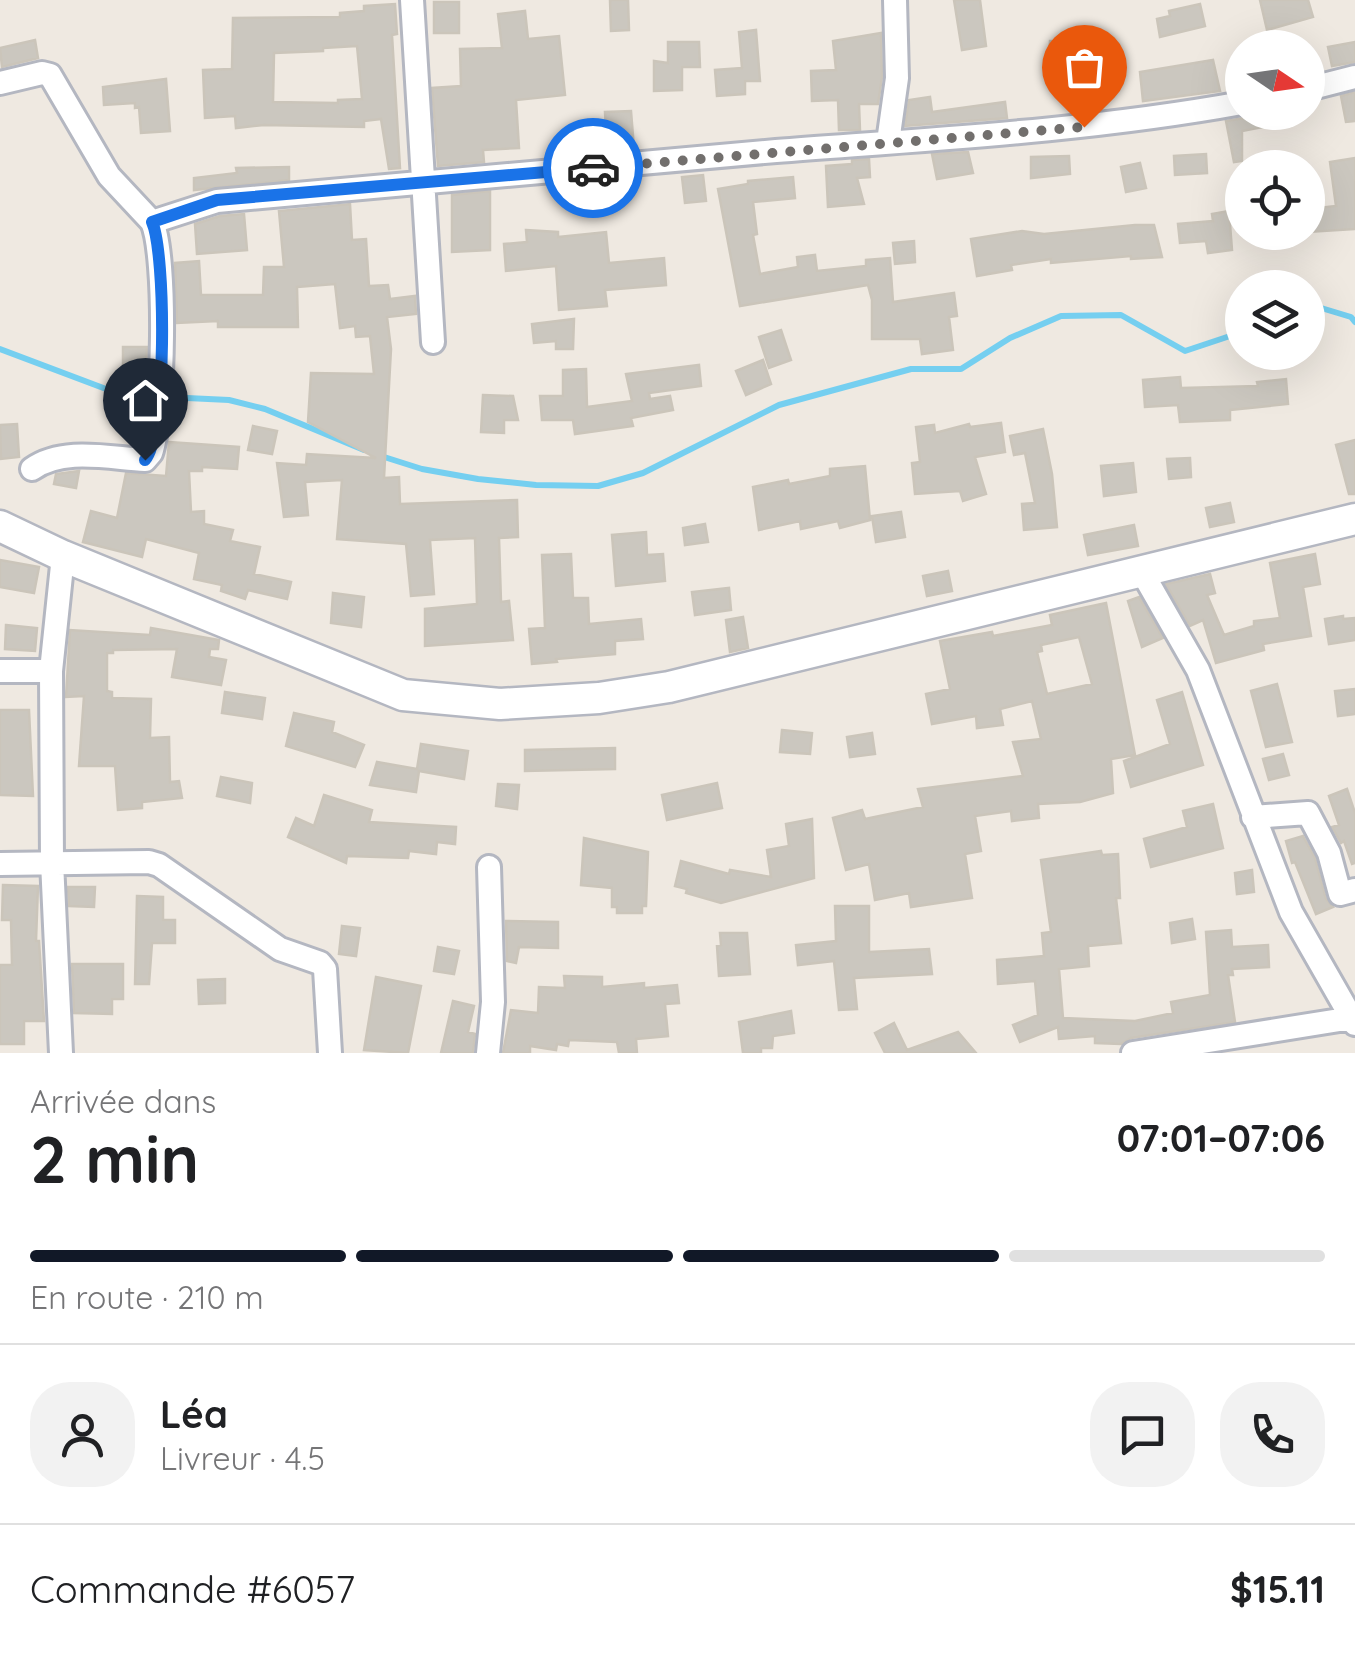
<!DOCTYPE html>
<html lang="fr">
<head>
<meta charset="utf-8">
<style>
	body { margin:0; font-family:Quicksand,sans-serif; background:#f2f2f2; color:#202124; height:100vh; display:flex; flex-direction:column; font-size:38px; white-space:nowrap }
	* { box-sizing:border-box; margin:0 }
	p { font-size:32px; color:#757577 }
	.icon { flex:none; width:55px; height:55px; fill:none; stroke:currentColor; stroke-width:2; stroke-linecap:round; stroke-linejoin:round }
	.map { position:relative; height:1053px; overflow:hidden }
	.drawer { display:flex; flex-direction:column; background:#fff; flex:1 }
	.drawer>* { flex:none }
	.needle { width:65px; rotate:103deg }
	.buttons { position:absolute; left:1225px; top:30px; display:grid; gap:20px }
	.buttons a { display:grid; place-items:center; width:100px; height:100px; border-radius:50%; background:#fff; box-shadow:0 10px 40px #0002; font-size:50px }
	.pin { position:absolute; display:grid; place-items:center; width:85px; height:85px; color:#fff; margin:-102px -42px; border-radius:50% 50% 50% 0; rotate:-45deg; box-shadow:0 0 10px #0007 }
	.pin .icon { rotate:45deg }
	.courier { position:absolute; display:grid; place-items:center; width:100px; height:100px; margin:-50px; border:8px solid #1a73e8; border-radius:50%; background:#fff; color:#222; box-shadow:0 2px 12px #0007 }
	.headline em { font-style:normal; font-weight:800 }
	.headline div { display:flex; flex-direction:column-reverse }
	.headline { display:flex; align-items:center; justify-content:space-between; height:170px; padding:0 30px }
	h1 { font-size:65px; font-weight:800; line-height:75px }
	.bar { display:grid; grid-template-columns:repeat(4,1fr); gap:15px 10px; align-content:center; height:120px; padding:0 30px }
	.bar i { height:12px; border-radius:8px; background:#e0e0e0 }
	.bar .current { background:#111827 }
	.bar p { grid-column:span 4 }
	.line { display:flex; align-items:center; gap:25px; padding:0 30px; border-top:2px solid #e0e0e0 }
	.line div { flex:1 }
	.round { display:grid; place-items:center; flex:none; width:105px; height:105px; border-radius:40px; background:#f2f2f2 }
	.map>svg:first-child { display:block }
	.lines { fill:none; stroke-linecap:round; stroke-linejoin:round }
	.stream { stroke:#75cff0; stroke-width:6 }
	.building { fill:#cbc7bf; stroke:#cbc5ba; stroke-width:2.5; fill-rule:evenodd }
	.street-casing { stroke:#b4b7c1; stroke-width:28 }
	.secondary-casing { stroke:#b4b7c1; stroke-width:35 }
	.street { stroke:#fff; stroke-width:22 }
	.secondary { stroke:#fff; stroke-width:30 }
	.done { stroke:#726f6d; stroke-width:10; stroke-dasharray:0 18 }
	.route { stroke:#1a73e8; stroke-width:12 }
</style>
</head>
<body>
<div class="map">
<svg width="1355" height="1053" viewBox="0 0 1355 1053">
	<rect width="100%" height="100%" fill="#efe9e1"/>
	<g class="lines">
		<path class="stream" d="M1308 304 1351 317 1355 322
			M0 349 106 389 154 397
			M166 397 229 400 265 409 364 450
			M381 456 422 469 478 479 536 485 598 486 643 473 779 405 911 369H961L1010 338 1061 316 1121 315 1185 351 1242 332"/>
	</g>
	<path class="building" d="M610 0H628L629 30 611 31Z
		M954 0H980L986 46 962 50Z
		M1260 0H1308L1313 17 1267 30Z
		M434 2H459V33H434Z
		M395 4 397 34 392 35 400 168 389 169 381 119 364 121V127L264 125 236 128 235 116 205 118 203 70 232 69 233 18 340 17V13L364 11V6ZM357 46 362 99 338 100V103L273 102 274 53 323 51V48Z
		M1200 4 1205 26 1160 37 1157 19 1170 16 1169 11Z
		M525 11 528 39 559 36 565 95 516 100 519 148 483 150 484 162 438 166 432 88 461 86 460 49 502 48 498 14Z
		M756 30 760 81H745V94L717 96 715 70 742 68 739 32Z
		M881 33 882 77 878 104H859L860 130H839L838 100 812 101 811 71 836 70 833 41Z
		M35 40 38 58 2 67 0 48Z
		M1050 41 1067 42 1065 80 1048 78Z
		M668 42H699L700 67H682V90L654 91V61L668 63Z
		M1355 42V62L1332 66 1328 47Z
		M1213 60 1220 91 1143 101 1140 72Z
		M166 79 170 131 141 133 139 107 135 108V103L104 105 103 87Z
		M1355 92V121L1346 122 1341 96Z
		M930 97 932 112 1005 102 1007 118 905 126 909 100Z
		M631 111 634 148 607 149 605 112Z
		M1253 112H1294V121L1242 131V161L1234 162 1226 121 1244 118Z
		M968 152 973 173 937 179 932 154Z
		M1206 154 1207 173 1175 175 1174 156Z
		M1069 156 1070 174 1031 178V157Z
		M1355 158V229L1308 232V209L1336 206 1330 162Z
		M869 159 870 177 857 178 864 204 828 207 826 166 852 164V160Z
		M1140 163 1146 188 1126 192 1121 167Z
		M289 167V180L194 190V178L237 173 236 168Z
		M703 175 706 201 685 203 682 177Z
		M793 177 795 198 753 202 757 234 753 235 760 274 798 267 797 257 815 255 817 271 866 266V260L890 258 893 302 954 293 957 316 949 317 953 350 922 354 920 339H872V300L868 285 740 306 718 189 748 184V181Z
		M490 191V250L452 252V195Z
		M350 204 352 240 366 239 369 286 388 285 390 299 415 296 416 314 387 317 391 349 384 478 399 477 400 504 517 500 518 537 499 538 501 602 509 601 513 640 425 646V609L477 604 475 538 430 540 434 594 411 596 406 544 337 539 342 480 305 482 308 515 284 517 277 463 306 465 307 454 376 458 308 422 311 373 374 374 370 336 356 337 355 326 340 328 335 284 297 287 298 327H218V321L177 323 175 263 199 261 201 295H263L264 267H284L279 211Z
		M1229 211 1232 250 1208 253 1206 241 1180 243 1178 224 1213 221 1212 214Z
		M244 214 247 250 197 254 195 224 220 216Z
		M1135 225H1154L1162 257 1131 259V256L1051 263V259L1011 265 1012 270 977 276 971 239 1022 231 1044 234Z
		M526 230 558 232V237L606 232 609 263 664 258 666 285 605 290 607 306 559 310 556 266 506 271 504 244 527 242Z
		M914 241 915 262 895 264 893 243Z
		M574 319 573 349H556V341L534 343 532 324Z
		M781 330 791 360 769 368 759 337Z
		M123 347H147L146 370 123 371Z
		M763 360 771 384 746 395 736 371Z
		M699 365 701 386 649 393 650 399 670 396 673 410 631 418 633 426 575 434 573 420H542L540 396H563V370L586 369 587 407 632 401 626 374Z
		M1180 377 1181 388 1258 386 1257 382 1286 379 1288 404 1230 410V420L1180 422 1178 405 1145 407 1143 380Z
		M483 395 513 396 518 420H504V433L481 432Z
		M1001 423 1005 452 975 457 986 494 963 501 960 491 915 494 912 463 920 462 916 427 934 425 935 433 969 424 970 427Z
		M17 424 19 457 1 459 0 425Z
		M253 426 277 431 272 454 248 450Z
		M1043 429 1052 474 1057 527 1024 530 1022 504 1035 503 1025 453 1014 455 1010 436Z
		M1355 440V494H1349L1336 445Z
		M169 442 239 447 237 469 202 467V471H189L191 512 204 511V524L233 530 230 541 260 547 254 574 291 582 287 599 248 590 245 599 221 591 222 585 194 579 199 553 146 539 142 557 83 542 91 511 117 518 126 473 166 476Z
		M1190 458 1191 477 1169 479 1167 459Z
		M1133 463 1136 492 1104 496 1101 466Z
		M865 466 870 520 840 528 838 521 801 529 800 521 759 530 753 487 788 480 789 484 830 476V469Z
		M79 471 76 488 54 484 56 474Z
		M1230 503 1234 522 1210 527 1206 508Z
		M901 512 905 537 876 542 872 516Z
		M705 524 708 542 685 545 683 528Z
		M1134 525 1138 546 1088 555 1084 535Z
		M646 532 647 555 663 554 665 581 616 586 612 535Z
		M571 554 573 598H588L589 624 641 619 643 639 615 641V654L556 659 557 662 532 664 529 629 545 628 542 555Z
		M1315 554 1320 584 1303 587 1311 636 1263 644 1264 650 1216 663 1203 620 1190 626 1166 584 1210 574 1215 593 1207 595 1224 635 1254 626V621L1280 618 1270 563Z
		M0 560 39 567 34 593 0 587Z
		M948 571 952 591 927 596 923 576Z
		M729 588 731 610 695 615 692 592Z
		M333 593 364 597 361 627 331 623Z
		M1139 597 1163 638 1142 647 1128 601Z
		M1106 603 1135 755 1111 759 1113 793 1080 802 1038 804 1039 818 1012 821 1011 811 975 816 981 851 965 854 972 898 911 907 909 893 875 900 869 864 846 870 833 818 862 810 865 819 923 807 918 789 1023 776 1013 742 1041 739 1032 701 1000 709 1003 725 977 728 976 716 932 724 926 694 950 689 940 641 992 632 993 636 1052 625 1050 615ZM1079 637 1092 684 1047 694 1037 652 1042 651 1041 645Z
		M1343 616V619L1355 618V640L1329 644 1325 619Z
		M743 617 748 648 730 652 726 620Z
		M6 625 37 628 35 651 5 649Z
		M151 628 219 640 218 649H210L209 657 226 660 221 685 172 677 177 649 113 650V653H107V691L112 692V698L151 699 150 738 169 737 170 782 179 781 182 798 142 802V808L118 810 115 766H79L84 696 66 697 70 630 150 635Z
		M1277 684 1292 742 1266 747 1251 691Z
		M1355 689V714L1338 716 1335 691Z
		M225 692 265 698 262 719 222 713Z
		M1182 692 1203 765 1131 787 1124 761 1170 744 1157 700Z
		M0 710H29L33 796 0 795Z
		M294 713 334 722 332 732 364 745 355 767 286 746Z
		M782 730 812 733 810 754 780 752Z
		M872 733 875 754 850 757 847 737Z
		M421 744 468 751 464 779 419 771 416 792 370 785 377 762 417 769Z
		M615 748V769L525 771V750Z
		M1283 754 1289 775 1269 780 1263 759Z
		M221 777 252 783 250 803 217 796Z
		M717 783 722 808 667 820 662 795Z
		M498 784 519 785 517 809 496 806Z
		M1347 789 1355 813V863L1352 864 1344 841 1341 843 1332 827 1339 825 1329 796Z
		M324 795 372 810 369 822 456 827 455 844 437 842 436 854 409 851 408 858 347 856 346 863 288 837 296 818 314 826Z
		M1213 804 1223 848 1151 867 1144 839 1187 827 1183 811Z
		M812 819 814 878 721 903 686 893 687 889 675 886 681 861 729 874 730 870 771 877 767 850 789 846 786 824Z
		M1303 836 1315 858 1326 899 1333 907 1316 914 1295 862 1292 863 1286 841Z
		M584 838 648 852 646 906H642V913H617V907H612V888L581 885Z
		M1101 851 1102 855 1118 854 1120 898H1116L1121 943 1088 946 1089 966 1059 969 1063 1018 1135 1021 1173 1013 1171 1002 1210 995 1206 932 1231 930 1232 947 1268 945 1269 967 1232 969 1233 975H1228L1235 1022 1131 1038 1121 1044 1095 1043V1036L1059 1039 1058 1027 1020 1042 1013 1025 1038 1015 1035 981 998 984 997 960 1044 956 1042 933 1051 932 1041 860Z
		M1252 870 1254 892 1237 894 1235 873Z
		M3 885 38 886 36 941H39L44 1021H24V1044H0V965H12L11 920H2Z
		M68 887H95L94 907 69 906Z
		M137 896 163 897V920H175V943H152L149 984H135Z
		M835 906H869V952L929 949 932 974 854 978 857 1009 839 1010 834 961 798 965 796 945 836 941Z
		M1192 919 1195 939 1172 943 1170 923Z
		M506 921 558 922V948L519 947 516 963 507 961Z
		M342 926 360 928 356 956 339 954Z
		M720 933H747L750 974 719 976 717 946 721 945Z
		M438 947 459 951 454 974 434 971Z
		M72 964H123V999H112V1014L74 1013Z
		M564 976 602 977V987L644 983V988L677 985 679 1003 665 1004 668 1036 636 1039 637 1053H619L617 1042 569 1040 568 1046 557 1044 556 1050 530 1046V1053H503L511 1010 538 1013 539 987 565 988Z
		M376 977 421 986 408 1053 364 1050Z
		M225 979V1003L199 1004 198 980Z
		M453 1001 474 1006 468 1032 475 1034 473 1053H441Z
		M791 1011 794 1033 773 1036 772 1048H761V1053H743L739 1022Z
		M894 1023 907 1050 958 1032 976 1053H885L875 1033Z"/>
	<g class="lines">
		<defs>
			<path id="street" d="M412 0 433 342
				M0 83 42 73 50 75 109 176 152 222
				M1308 89 1355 77
				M888 142 897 78 895 0
				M32 469C63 447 108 458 145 460L151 453C164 416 167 255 152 222L217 201C403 185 589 166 776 151 932 139 1088 131 1242 103
				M1142 572 1198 670 1291 912 1355 1024
				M0 671H51
				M1253 817 1308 813 1329 853 1340 894 1355 890
				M0 864 149 862 159 865 280 949 320 963 325 969 330 1053
				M61 1053 52 862 51 671 63 556
				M488 1053 493 1002 489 867
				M1133 1053 1352 1018"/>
			<path id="secondary" d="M0 526 63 556 403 695 500 704 599 698 669 687 1355 519"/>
		</defs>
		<use href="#street" class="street-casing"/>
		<use href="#secondary" class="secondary-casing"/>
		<use href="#street" class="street"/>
		<use href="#secondary" class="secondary"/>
	</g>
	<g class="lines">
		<path class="done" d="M593 168 1084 127"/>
		<path class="route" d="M145 460C167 436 166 253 152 222L217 200 593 168"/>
	</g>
</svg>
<div class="buttons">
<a><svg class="needle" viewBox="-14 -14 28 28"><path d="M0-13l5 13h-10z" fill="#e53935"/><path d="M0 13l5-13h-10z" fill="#757577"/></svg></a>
<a><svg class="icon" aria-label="locate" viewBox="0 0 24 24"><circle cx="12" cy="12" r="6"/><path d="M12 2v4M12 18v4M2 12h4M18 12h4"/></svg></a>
<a><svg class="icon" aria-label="layers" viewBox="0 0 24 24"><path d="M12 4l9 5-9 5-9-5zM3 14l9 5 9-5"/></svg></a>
</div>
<div class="pin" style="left:1084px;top:127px;background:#ea580c"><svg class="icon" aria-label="bag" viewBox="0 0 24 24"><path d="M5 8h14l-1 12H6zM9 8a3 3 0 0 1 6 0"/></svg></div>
<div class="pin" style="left:145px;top:460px;background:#1f2937"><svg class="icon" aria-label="home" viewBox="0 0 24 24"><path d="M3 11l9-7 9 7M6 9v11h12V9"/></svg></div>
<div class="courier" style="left:593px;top:168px"><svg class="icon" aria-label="car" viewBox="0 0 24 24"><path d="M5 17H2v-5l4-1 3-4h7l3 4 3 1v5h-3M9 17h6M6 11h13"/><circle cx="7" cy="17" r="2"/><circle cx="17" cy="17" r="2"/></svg></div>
</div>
<section class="drawer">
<div class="headline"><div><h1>2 min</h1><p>Arrivée dans</p></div><em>07:01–07:06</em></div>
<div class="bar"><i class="current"></i><i class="current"></i><i class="current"></i><i></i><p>En route · 210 m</p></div>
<div class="line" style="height:180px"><a class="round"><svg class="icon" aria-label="person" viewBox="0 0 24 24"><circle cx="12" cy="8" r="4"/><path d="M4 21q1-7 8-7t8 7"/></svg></a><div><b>Léa</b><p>Livreur · 4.5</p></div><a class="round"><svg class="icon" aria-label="chat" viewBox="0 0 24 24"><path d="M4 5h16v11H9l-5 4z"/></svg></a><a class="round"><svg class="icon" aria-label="phone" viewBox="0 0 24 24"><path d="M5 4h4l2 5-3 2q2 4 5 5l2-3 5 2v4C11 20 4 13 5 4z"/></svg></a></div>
<div class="line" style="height:130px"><div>Commande #6057</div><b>$15.11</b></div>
</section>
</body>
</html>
